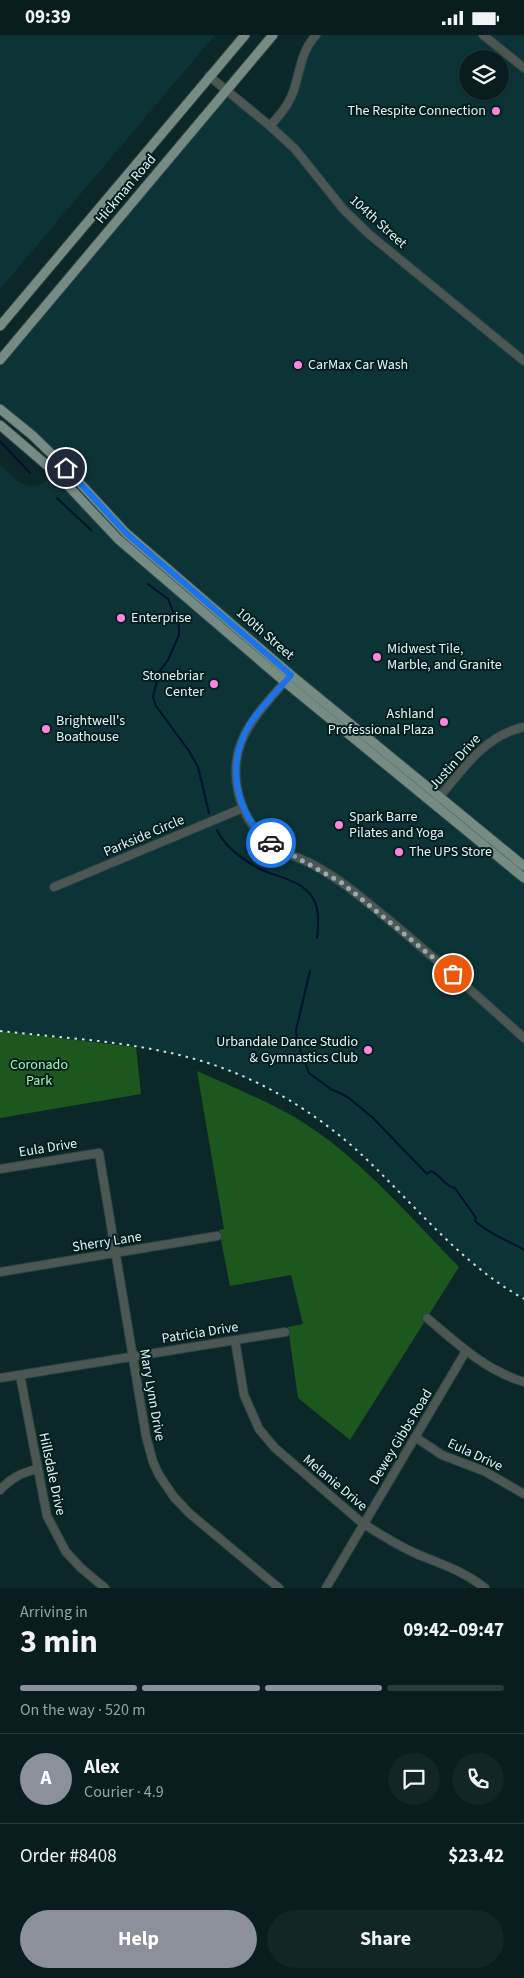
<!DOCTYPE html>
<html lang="en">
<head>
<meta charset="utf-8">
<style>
	body { margin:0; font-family:"Source Sans 3",sans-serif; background:#122627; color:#f1f3f6; height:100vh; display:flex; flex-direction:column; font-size:19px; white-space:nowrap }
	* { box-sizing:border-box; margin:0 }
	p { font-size:16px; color:#99a2a4 }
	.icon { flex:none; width:28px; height:28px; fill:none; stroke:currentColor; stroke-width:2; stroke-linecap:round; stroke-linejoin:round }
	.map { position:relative; height:1553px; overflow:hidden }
	.panel { display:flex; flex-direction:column; background:#091d1e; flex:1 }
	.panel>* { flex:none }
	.tools { position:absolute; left:459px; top:15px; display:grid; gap:10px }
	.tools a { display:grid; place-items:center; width:50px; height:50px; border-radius:50%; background:#091d1e; box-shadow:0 2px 12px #0003,0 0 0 1px #293b3c; font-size:25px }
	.pin { position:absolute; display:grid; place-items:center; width:42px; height:42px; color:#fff; margin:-21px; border:2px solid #fff; border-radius:50%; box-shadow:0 1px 5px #0007 }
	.courier { position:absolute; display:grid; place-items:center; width:50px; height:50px; margin:-25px; border:4px solid #1a73e8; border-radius:50%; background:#fff; color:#222; box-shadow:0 1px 6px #0007 }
	.summary em { font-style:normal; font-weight:700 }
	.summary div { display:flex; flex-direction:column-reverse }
	.summary { display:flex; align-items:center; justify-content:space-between; height:85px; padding:0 20px }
	h1 { font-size:32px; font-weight:700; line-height:38px }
	.bar { display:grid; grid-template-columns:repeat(4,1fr); gap:8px 5px; align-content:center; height:60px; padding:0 20px }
	.bar i { height:6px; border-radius:4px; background:#293b3c }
	.bar .active { background:#8c9099 }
	.bar p { grid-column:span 4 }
	.line { display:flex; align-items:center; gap:12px; padding:0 20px; border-top:1px solid #293b3c }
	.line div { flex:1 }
	.round { display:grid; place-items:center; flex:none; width:52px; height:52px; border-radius:26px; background:#122627 }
	.primary-button { display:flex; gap:10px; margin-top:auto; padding:10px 20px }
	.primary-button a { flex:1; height:58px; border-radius:30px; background:#8c9099; color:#fff; font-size:20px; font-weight:700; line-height:58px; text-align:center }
	.primary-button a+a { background:#122627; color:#f1f3f6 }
	.status { display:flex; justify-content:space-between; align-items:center; height:35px; padding:0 25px; background:#091d1e; direction:ltr }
	.status svg { height:14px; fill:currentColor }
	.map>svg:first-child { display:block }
	.built { fill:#0c3436; fill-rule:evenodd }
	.green { fill:#1c571e }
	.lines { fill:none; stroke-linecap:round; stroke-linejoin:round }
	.stream { stroke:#00102d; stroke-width:2 }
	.minor-casing { stroke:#2a4445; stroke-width:10 }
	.major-casing { stroke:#2a4445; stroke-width:11 }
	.minor { stroke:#4c5753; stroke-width:8 }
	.major { stroke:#758b83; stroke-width:9 }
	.rail { stroke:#cedfdf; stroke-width:2; stroke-dasharray:2.5 5; stroke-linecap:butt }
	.done { stroke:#98acad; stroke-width:5; stroke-dasharray:0 9 }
	.route { stroke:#1a73e8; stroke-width:6 }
	.poi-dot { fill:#fe85df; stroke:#031e1f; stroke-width:2 }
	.labels { text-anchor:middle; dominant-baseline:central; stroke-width:4; stroke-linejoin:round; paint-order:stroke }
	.poi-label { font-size:14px; fill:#e4f4f4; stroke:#031e1f; text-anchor:start }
	.street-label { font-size:14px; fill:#e4f4f4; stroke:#031e1f }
	.park-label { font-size:14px; fill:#a5f8a3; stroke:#031e1f }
</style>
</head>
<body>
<div class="status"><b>09:39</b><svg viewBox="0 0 49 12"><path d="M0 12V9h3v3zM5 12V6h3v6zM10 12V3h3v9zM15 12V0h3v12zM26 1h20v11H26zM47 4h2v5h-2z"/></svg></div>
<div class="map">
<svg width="524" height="1553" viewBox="0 0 524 1553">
	<rect width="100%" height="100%" fill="#0c2728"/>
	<path class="built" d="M0 0H215L0 254Z
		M316 0H524V831L126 498 0 374V325L226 56 270 91 280 80ZM468 24H500V56H468Z
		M0 430 20 448 30 451 40 450 57 439 118 504 524 843V1264L487 1240 447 1206 364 1122 342 1103 300 1072 266 1052 230 1036 181 1020 125 1010 0 996Z"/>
	<path class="green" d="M0 996 136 1012 141 1059 0 1083Z
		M197 1036C230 1051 265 1065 296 1083 358 1120 409 1181 459 1232L350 1405 298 1363 288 1292 303 1289 291 1240 230 1251 219 1195 224 1194Z"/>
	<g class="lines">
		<path class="stream" d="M0 406 30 438
			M57 463 91 495
			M148 549 168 564 179 591V600L168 625 159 637 153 662 156 671 189 716 198 732 209 778
			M217 795C225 812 242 824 258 833 277 843 303 844 314 865 320 877 318 891 317 903
			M310 936 296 995 297 1006 309 1038 332 1055 338 1057 349 1063 373 1083 427 1139 431 1136C441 1140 445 1152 455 1153L476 1183 475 1186C490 1200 508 1205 524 1215"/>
		<defs>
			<path id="minor" d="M483 0 524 33
				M209 41 270 91 295 114 344 175 370 200 524 326
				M270 91C281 79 291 67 295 51 301 32 302 15 316 0
				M287 644C272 662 254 680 244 701 226 738 239 786 272 810 284 818 297 822 310 828 327 837 342 847 357 859 415 905 470 954 524 1003
				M436 766C462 736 483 701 524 692
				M54 852 243 773
				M0 1134 99 1118 146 1401 153 1427 159 1440 174 1462 189 1478 279 1553
				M0 1237 217 1201
				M427 1283C458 1309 485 1335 524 1347
				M235 1305 244 1360 259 1394 275 1413 361 1487C379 1499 399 1511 419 1520 442 1529 465 1537 485 1553
				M20 1340 47 1481 66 1517 81 1533 105 1553
				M0 1343 285 1297
				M415 1402 442 1420 484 1436 524 1459
				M0 1455C11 1443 21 1438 37 1434
				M326 1553 466 1316"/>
			<path id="major" d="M0 291 245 0
				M0 325 273 0
				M0 374 32 400 66 433 126 498 291 640 524 831
				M0 390 57 439 118 504 285 647 524 843"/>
		</defs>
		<use href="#minor" class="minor-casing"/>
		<use href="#major" class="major-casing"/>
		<use href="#minor" class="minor"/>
		<use href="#major" class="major"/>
		<path class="rail" d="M0 996C63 1003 129 1006 191 1023 255 1040 315 1076 363 1121 416 1171 460 1228 524 1264"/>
	</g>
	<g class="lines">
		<path class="done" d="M271 808 342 848 453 939"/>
		<path class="route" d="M66 433 126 498 291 640C278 655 263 670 251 687 225 728 234 778 271 808"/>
	</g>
	<g class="poi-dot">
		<circle cx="496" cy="76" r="5"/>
		<circle cx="298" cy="330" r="5"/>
		<circle cx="121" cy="583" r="5"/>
		<circle cx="377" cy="622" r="5"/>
		<circle cx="214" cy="649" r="5"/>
		<circle cx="444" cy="687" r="5"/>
		<circle cx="46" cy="694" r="5"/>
		<circle cx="339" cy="790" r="5"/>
		<circle cx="399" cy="817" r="5"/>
		<circle cx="368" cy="1015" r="5"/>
	</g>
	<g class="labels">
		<g class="poi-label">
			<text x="486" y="76" text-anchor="end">The Respite Connection</text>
			<text x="308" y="330">CarMax Car Wash</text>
			<text x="131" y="583">Enterprise</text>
			<text x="387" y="614">Midwest Tile,<tspan x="387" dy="16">Marble, and Granite</tspan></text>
			<text x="204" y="641" text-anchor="end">Stonebriar<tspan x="204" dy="16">Center</tspan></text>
			<text x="434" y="679" text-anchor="end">Ashland<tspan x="434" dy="16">Professional Plaza</tspan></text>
			<text x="56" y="686">Brightwell's<tspan x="56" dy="16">Boathouse</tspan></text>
			<text x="349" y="782">Spark Barre<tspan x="349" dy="16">Pilates and Yoga</tspan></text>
			<text x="409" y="817">The UPS Store</text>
			<text x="358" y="1007" text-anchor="end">Urbandale Dance Studio<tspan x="358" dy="16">&amp; Gymnastics Club</tspan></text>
		</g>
		<g class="street-label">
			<text transform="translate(126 154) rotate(-50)">Hickman Road</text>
			<text transform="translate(378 187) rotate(42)">104th Street</text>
			<text transform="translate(265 599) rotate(41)">100th Street</text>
			<text transform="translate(455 727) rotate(-48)">Justin Drive</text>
			<text transform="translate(144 801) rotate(-23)">Parkside Circle</text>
			<text transform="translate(48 1113) rotate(-9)">Eula Drive</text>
			<text transform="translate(107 1207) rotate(-9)">Sherry Lane</text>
			<text transform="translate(200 1298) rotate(-9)">Patricia Drive</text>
			<text transform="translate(152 1360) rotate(80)">Mary Lynn Drive</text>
			<text transform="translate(401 1402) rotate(-59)">Dewey Gibbs Road</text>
			<text transform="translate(475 1420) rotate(25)">Eula Drive</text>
			<text transform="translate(52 1439) rotate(78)">Hillsdale Drive</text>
			<text transform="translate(335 1448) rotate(40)">Melanie Drive</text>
		</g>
		<g class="park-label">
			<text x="39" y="1030">Coronado<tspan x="39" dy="16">Park</tspan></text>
		</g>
	</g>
</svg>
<div class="tools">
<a><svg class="icon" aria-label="layers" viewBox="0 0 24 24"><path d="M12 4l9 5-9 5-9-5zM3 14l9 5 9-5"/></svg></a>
</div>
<div class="pin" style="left:453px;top:939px;background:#ea580c"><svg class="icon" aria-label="bag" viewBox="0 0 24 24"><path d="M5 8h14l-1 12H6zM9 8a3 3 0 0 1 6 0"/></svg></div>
<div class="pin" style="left:66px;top:433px;background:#1f2937"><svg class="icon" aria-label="home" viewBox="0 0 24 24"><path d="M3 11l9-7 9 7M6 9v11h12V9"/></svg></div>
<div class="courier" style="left:271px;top:808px"><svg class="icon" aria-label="car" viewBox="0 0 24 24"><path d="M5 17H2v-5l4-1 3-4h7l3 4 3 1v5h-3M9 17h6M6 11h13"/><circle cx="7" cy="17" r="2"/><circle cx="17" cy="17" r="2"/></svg></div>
</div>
<section class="panel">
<div class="summary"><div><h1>3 min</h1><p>Arriving in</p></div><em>09:42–09:47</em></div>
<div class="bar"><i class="active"></i><i class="active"></i><i class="active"></i><i></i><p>On the way · 520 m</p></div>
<div class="line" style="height:90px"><b class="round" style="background:#8c9099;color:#fff">A</b><div><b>Alex</b><p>Courier · 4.9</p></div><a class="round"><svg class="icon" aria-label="chat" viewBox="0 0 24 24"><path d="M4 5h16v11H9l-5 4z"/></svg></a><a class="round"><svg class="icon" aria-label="phone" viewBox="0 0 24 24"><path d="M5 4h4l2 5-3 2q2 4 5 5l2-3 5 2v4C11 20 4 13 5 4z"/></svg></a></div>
<div class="line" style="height:65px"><div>Order #8408</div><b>$23.42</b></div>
<div class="primary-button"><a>Help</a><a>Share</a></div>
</section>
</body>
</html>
